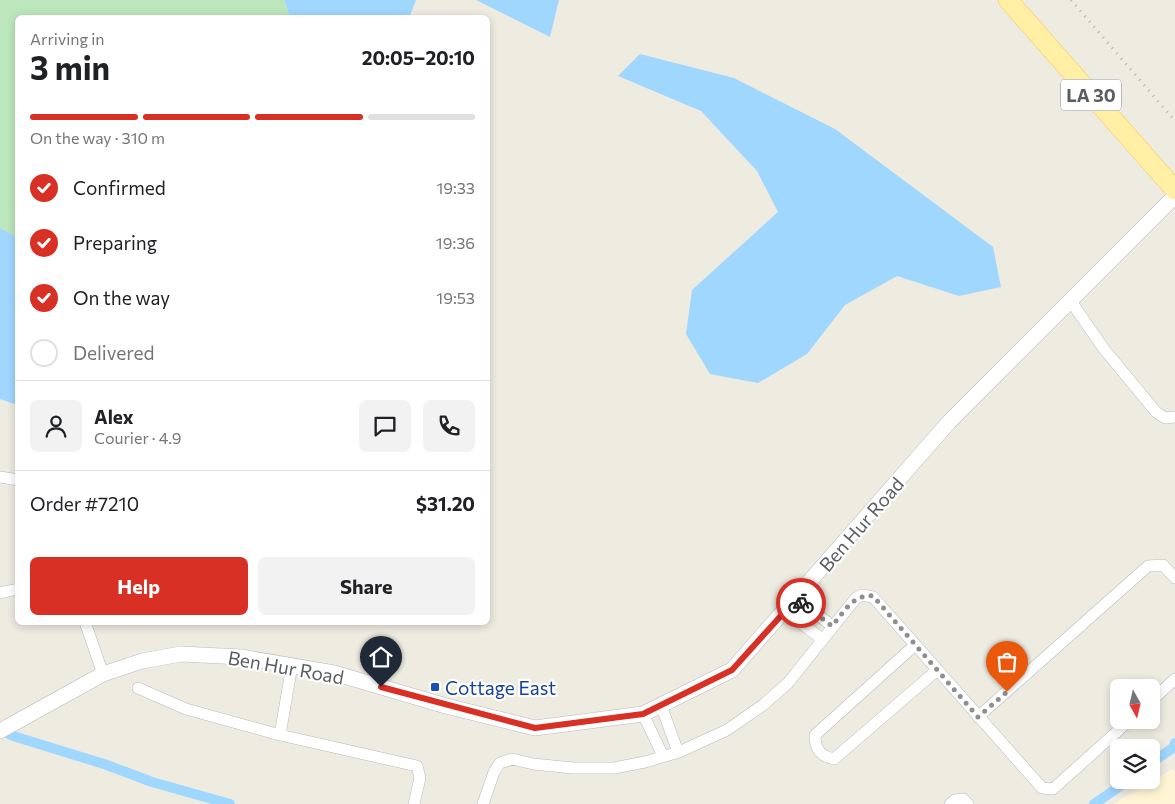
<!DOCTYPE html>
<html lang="en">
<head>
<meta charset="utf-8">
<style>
	body { margin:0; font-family:Commissioner,sans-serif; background:#f2f2f2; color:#202124; height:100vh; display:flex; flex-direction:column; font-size:19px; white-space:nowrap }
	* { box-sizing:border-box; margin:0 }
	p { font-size:16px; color:#757577 }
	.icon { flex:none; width:28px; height:28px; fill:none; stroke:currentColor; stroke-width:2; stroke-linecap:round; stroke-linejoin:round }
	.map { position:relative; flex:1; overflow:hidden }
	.drawer { position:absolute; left:15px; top:15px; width:475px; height:610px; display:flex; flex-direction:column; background:#fff; border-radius:8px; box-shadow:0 2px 8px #0003 }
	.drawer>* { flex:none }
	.needle { width:32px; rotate:172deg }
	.controls { position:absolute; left:1110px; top:679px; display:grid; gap:10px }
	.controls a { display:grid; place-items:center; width:50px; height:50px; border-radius:8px; background:#fff; box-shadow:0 2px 8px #0003; font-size:25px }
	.pin { position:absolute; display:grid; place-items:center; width:42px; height:42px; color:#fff; margin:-51px -21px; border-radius:50% 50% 50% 0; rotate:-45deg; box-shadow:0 0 5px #0007 }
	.pin .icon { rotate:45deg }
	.courier { position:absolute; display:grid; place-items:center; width:50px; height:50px; margin:-25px; border:4px solid #d93025; border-radius:50%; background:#fff; color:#222; box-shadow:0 1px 6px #0007 }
	.headline em { font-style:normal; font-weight:700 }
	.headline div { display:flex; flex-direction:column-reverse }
	.headline { display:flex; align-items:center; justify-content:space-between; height:85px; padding:0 15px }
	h1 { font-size:32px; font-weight:700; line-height:38px }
	.bar { display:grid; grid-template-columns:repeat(4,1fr); gap:8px 5px; align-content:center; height:60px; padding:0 15px }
	.bar i { height:6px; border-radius:4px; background:#e0e0e0 }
	.bar .current { background:#d93025 }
	.bar p { grid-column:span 4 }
	.line { display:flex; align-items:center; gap:12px; padding:0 15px; border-top:1px solid #e0e0e0 }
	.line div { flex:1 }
	.round { display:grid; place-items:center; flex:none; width:52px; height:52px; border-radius:8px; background:#f2f2f2 }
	ol { padding:0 15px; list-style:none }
	li { display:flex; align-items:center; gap:15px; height:55px }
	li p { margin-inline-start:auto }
	li .icon { padding:5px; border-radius:50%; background:#d93025; color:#fff; stroke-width:4 }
	li:last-child { color:#757577 }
	li i { width:28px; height:28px; border:2px solid #e0e0e0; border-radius:50% }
	.action { display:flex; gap:10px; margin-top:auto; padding:10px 15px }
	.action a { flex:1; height:58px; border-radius:8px; background:#d93025; color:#fff; font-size:20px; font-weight:700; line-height:58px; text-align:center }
	.action a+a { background:#f2f2f2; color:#202124 }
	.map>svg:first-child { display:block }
	.commercial { fill:#fff5d5 }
	.green { fill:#bce7bc }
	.water { fill:#a0d7ff }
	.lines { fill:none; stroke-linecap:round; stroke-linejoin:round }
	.canal { stroke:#a0d7ff; stroke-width:10 }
	.minor-casing { stroke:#b7babf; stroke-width:12 }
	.tertiary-casing { stroke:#b7babf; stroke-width:16 }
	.primary-casing { stroke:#f9c84f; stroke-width:20 }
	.minor { stroke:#fff; stroke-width:11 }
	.tertiary { stroke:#fff; stroke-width:15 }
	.primary { stroke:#fff0a5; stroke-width:19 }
	.rail { stroke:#b3b4b4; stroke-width:3; stroke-dasharray:1 6; stroke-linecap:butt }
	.done { stroke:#8e8f8f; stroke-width:5; stroke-dasharray:0 9 }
	.route { stroke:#d93025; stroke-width:6 }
	.transit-dot { fill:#1a4fb4; stroke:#fff; stroke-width:2 }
	.labels { text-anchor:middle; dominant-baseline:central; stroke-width:4.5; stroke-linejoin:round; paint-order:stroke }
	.shield { fill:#fff; stroke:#8c8e92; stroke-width:1 }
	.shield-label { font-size:18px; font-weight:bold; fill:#5a5e63 }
	.street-label { font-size:19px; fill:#5a5e63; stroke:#fff }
	.transit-label { font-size:19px; fill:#164399; stroke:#fff; text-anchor:start }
</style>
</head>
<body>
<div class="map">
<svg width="1175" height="804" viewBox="0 0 1175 804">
	<rect width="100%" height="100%" fill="#eeebe1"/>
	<path class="commercial" d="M1173 769 1175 772V804H1113Z"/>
	<path class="green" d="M0 0H284L290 17 18 18 17 237 0 228Z"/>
	<path class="water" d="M284 0H416L409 18 290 17Z
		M476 0H559L550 37Z
		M640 54 734 78 835 129 993 247 1001 287 959 296 897 276 845 305 807 354 758 383 710 374 686 334 692 290 778 212 757 171 701 111 618 76Z
		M0 228 17 237V405L0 399Z"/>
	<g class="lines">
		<path class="canal" d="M10 735 107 765 152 782 230 804
			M1151 763 1174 747 1175 743
			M1094 804 1129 780"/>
		<defs>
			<path id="minor" d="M1070 300 1104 349 1156 412 1165 418 1175 417
				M0 477 18 480
				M0 593 18 589
				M797 598 832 626
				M785 611 822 639
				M85 622 103 674
				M915 645 815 735C815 749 820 756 834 759L936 671
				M138 688 186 709 280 735 417 766 420 778 414 804
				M1151 701 1175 679
				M661 705 678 752
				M643 714 663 756
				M978 717 1148 566 1163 565 1175 578
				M280 735 292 665
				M483 804 494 772 500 763 512 759 533 764 573 768H614L645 762 679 752 727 730 763 705 788 683 856 598 862 595 873 597 1042 788 1053 789 1130 720
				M950 804 955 800 963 799 968 804"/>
			<path id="tertiary" d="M0 731 103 674 142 661 181 654 241 657 334 673 446 706 535 728 643 714 732 670 949 422 1175 196"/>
			<path id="primary" d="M1008 0 1175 190"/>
		</defs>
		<use href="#minor" class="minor-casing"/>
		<use href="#tertiary" class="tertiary-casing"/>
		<use href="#primary" class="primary-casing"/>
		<use href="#minor" class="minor"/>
		<use href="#tertiary" class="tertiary"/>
		<use href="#primary" class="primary"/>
		<path class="rail" d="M1071 0 1175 121"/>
	</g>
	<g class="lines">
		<path class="done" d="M801 603 832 626C844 612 853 594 873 596L978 717 1007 692"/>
		<path class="route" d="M381 687 535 728 643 714 732 670 797 598 801 603"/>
	</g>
	<rect class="transit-dot" x="430" y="682" width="10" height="10" rx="2.5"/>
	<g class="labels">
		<rect class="shield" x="1061" y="79.5" width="60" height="31" rx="4"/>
		<g class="shield-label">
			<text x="1091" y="95">LA 30</text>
		</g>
		<g class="street-label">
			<text transform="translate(861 524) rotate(-49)">Ben Hur Road</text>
			<text transform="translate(286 667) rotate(10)">Ben Hur Road</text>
		</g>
		<g class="transit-label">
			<text x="445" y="687">Cottage East</text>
		</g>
	</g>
</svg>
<div class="controls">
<a><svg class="needle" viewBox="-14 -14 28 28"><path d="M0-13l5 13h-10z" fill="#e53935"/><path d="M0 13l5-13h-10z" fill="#757577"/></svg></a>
<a><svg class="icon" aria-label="layers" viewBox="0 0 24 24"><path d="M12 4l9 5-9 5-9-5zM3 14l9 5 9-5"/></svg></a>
</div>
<div class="pin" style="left:1007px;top:692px;background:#ea580c"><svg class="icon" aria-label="bag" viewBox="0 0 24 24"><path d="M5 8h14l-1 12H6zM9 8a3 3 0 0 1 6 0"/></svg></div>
<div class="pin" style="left:381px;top:687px;background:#1f2937"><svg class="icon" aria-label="home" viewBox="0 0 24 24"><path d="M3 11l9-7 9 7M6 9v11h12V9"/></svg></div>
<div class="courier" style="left:801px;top:603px"><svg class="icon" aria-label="bike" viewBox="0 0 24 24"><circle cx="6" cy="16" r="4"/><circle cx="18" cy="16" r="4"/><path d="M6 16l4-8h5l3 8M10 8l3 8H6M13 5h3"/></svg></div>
<section class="drawer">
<div class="headline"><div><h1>3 min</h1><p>Arriving in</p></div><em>20:05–20:10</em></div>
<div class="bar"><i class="current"></i><i class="current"></i><i class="current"></i><i></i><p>On the way · 310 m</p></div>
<ol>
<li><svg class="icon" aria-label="check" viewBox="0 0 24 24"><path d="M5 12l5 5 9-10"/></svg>Confirmed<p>19:33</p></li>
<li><svg class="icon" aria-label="check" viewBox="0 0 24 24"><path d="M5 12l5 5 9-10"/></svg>Preparing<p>19:36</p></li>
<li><svg class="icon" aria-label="check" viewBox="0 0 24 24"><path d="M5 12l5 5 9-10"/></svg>On the way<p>19:53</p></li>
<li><i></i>Delivered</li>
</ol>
<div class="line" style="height:90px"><a class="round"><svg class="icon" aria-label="person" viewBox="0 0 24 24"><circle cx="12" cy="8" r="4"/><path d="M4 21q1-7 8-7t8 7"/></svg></a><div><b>Alex</b><p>Courier · 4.9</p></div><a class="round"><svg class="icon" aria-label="chat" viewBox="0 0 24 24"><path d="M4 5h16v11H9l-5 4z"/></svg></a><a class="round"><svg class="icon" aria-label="phone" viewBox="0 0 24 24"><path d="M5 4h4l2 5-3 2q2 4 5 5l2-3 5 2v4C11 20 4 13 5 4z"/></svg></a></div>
<div class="line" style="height:65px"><div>Order #7210</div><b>$31.20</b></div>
<div class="action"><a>Help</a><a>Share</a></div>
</section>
</div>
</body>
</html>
